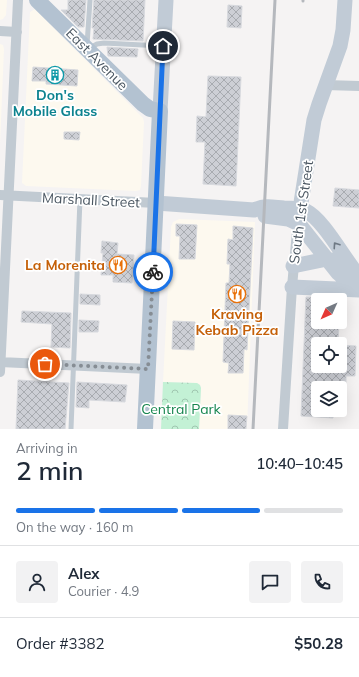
<!DOCTYPE html>
<html lang="en">
<head>
<meta charset="utf-8">
<style>
	body { margin:0; font-family:Mulish,sans-serif; background:#f2f2f3; color:#1f2937; height:100vh; display:flex; flex-direction:column; font-size:15px; white-space:nowrap }
	* { box-sizing:border-box; margin:0 }
	p { font-size:13px; color:#747a83 }
	.icon { flex:none; width:22px; height:22px; fill:none; stroke:currentColor; stroke-width:2; stroke-linecap:round; stroke-linejoin:round }
	.map { position:relative; height:429px; overflow:hidden }
	.side { display:flex; flex-direction:column; background:#fff; flex:1 }
	.side>* { flex:none }
	.needle { width:26px; rotate:225deg }
	.fabs { position:absolute; left:311px; top:293px; display:grid; gap:8px }
	.fabs a { display:grid; place-items:center; width:36px; height:36px; border-radius:4px; background:#fff; box-shadow:0 4px 16px #0002; font-size:20px }
	.pin { position:absolute; display:grid; place-items:center; width:34px; height:34px; color:#fff; margin:-17px; border:2px solid #fff; border-radius:50%; box-shadow:0 1px 4px #0007 }
	.courier { position:absolute; display:grid; place-items:center; width:40px; height:40px; margin:-20px; border:3px solid #1a73e8; border-radius:50%; background:#fff; color:#222; box-shadow:0 1px 5px #0007 }
	.overview em { font-style:normal; font-weight:600 }
	.overview div { display:flex; flex-direction:column-reverse }
	.overview { display:flex; align-items:center; justify-content:space-between; height:68px; padding:0 16px }
	h1 { font-size:26px; font-weight:600; line-height:30px }
	.bar { display:grid; grid-template-columns:repeat(4,1fr); gap:6px 4px; align-content:center; height:48px; padding:0 16px }
	.bar i { height:5px; border-radius:3px; background:#e0e1e3 }
	.bar .current { background:#1a73e8 }
	.bar p { grid-column:span 4 }
	.line { display:flex; align-items:center; gap:10px; padding:0 16px; border-top:1px solid #e0e1e3 }
	.line div { flex:1 }
	.round { display:grid; place-items:center; flex:none; width:42px; height:42px; border-radius:4px; background:#f2f2f3 }
	.map>svg:first-child { display:block }
	.commercial { fill:#fdf9ef }
	.park { fill:url(#park-crowns) }
	.building { fill:url(#building-cross-hatch); stroke:#d7d9de }
	.lines { fill:none; stroke-linecap:round; stroke-linejoin:round }
	.lane { stroke:#c1cad2; stroke-width:5 }
	.street { stroke:#c1cad2; stroke-width:10 }
	.secondary { stroke:#c1cbd6; stroke-width:15 }
	.primary { stroke:#b3c2d1; stroke-width:16 }
	.rail { stroke:#b5b8bd; stroke-width:3 }
	.oneway { stroke:#6e7984 }
	.done { stroke:#868d94; stroke-width:4; stroke-dasharray:0 7.2 }
	.route { stroke:#1a73e8; stroke-width:5 }
	.labels { text-anchor:middle; dominant-baseline:central; stroke-width:3.5; stroke-linejoin:round; paint-order:stroke }
	.street-label { font-size:14px; fill:#4a5661; stroke:#fff }
	.culture-label { font-size:14px; font-weight:bold; fill:#0d838f; stroke:#fff }
	.food-label { font-size:14px; font-weight:bold; fill:#c56008; stroke:#fff; text-anchor:end }
	.park-label { font-size:14px; fill:#17864f; stroke:#fff }
</style>
</head>
<body>
<div class="map">
<svg width="359" height="429" viewBox="0 0 359 429">
	<defs>
		<pattern id="park-crowns" width="20" height="18" patternUnits="userSpaceOnUse"><rect width="20" height="18" fill="#c3f1d5"/><path d="M2 6a3 3 0 1 1 6 0M12 15a3 3 0 1 1 6 0" fill="none" stroke="#a0c6b0"/></pattern>
		<pattern id="building-cross-hatch" width="8" height="8" patternUnits="userSpaceOnUse"><rect width="8" height="8" fill="#cdcfd5"/><path d="M0 0l8 8M0 8l8-8" fill="none" stroke="#a8abb0"/></pattern>
	</defs>
	<rect width="100%" height="100%" fill="#f5f3f3"/>
	<path class="commercial" d="M0 0H7L6 15 3 19 0 20Z
		M35 9 143 118 144 122 141 186 140 190 136 191 26 186 22 183 30 12Z
		M0 44 3 45 4 49 0 144Z
		M179 219 255 222 247 429H199L201 388 200 385 197 383 163 382 171 227 173 222Z"/>
	<path class="park" d="M163 382 197 383 200 385 201 388 199 429H161Z"/>
	<path class="building" d="M68 0H86L84 27H78L61 10H68Z
		M94 0H145L143 41 93 39 94 28H92Z
		M228 5 242 6 241 28 227 27Z
		M107 47 138 49 137 57 108 56Z
		M33 67 78 70 77 86 46 84V81H32Z
		M208 76 241 77 236 186 203 184 205 142H196L197 116 206 117Z
		M64 132H80L79 140 64 139Z
		M335 188 359 190V208L333 206Z
		M176 224 197 225 195 259H179L180 236H176Z
		M233 226 253 228 247 350 244 349 243 373H228L229 363 223 362 226 283H229L230 264H227L228 239 233 240Z
		M102 241 118 243 117 254 134 255 132 283 113 282V275H101L103 253H101Z
		M80 294 100 295V305L80 304Z
		M306 297H318V322H339L338 344H318V366H340V345L356 346 355 376H346V388H318V410H333V418L301 416Z
		M22 311 71 313 70 348 51 347 52 324 21 322Z
		M79 320 99 321 98 332H79Z
		M173 321 195 322 194 350 172 349Z
		M18 380 69 383 65 429H16Z
		M77 382 127 385 125 402 89 400V408L76 407Z
		M228 415 247 416 246 429H228Z"/>
	<g class="lines">
		<path class="lane" d="M87 45 90 0
			M90 48 97 44 104 43 162 46
			M71 429 80 199"/>
		<path class="street" d="M0 31 17 32
			M325 85 359 86
			M0 195 156 203
			M0 362 148 369
			M0 372 18 0
			M283 429 292 287 298 220"/>
		<path class="secondary" d="M160 111 166 0
			M156 203 254 210C266 205 271 207 284 208 291 208 299 208 306 211 324 220 344 259 359 276
			M300 209 314 120 319 104 340 46 343 30 345 0
			M265 216 288 219 299 224 338 273 350 284 359 289
			M293 266 327 259 336 261
			M292 287 359 290"/>
		<path class="primary" d="M37 0 143 104 150 109 160 111 145 429"/>
		<path class="rail" d="M303 1V0
			M253 429 275 0"/>
	</g>
	<defs><path id="oneway-chevron" d="M-2-3.5L2.5 0L-2 3.5" fill="none" stroke-width="1.6" stroke-linecap="round" stroke-linejoin="round"/></defs>
	<use class="oneway" href="#oneway-chevron" transform="translate(336 245) rotate(-124)"/>
	<g class="lines">
		<path class="done" d="M45 364 148 369 153 272"/>
		<path class="route" d="M153 272 163 46"/>
	</g>
	<defs>
		<symbol id="building-ring" viewBox="-11 -11 22 22"><circle r="9.5" fill="#fff" stroke="#0f9aa8" stroke-width="1.5"/><path d="M-4-6H4V6H1V3H-1V6H-4ZM-2.5-4.3h1.7v1.8h-1.7ZM.8-4.3h1.7v1.8H.8ZM-2.5-1h1.7V.8h-1.7ZM.8-1h1.7V.8H.8Z" fill="#0f9aa8"/></symbol>
		<symbol id="restaurant-ring" viewBox="-11 -11 22 22"><circle r="9.5" fill="#fff" stroke="#e8710a" stroke-width="1.5"/><path d="M-5-6h1v4h1v-4h1v4h1v-4h1v5L-1.5 .5V6h-2V.5L-5-1ZM5-6V6H3V1.5H1.5Q1.5-4 5-6Z" fill="#e8710a"/></symbol>
	</defs>
	<g fill-rule="evenodd">
		<use href="#building-ring" x="45" y="65" width="20" height="20"/>
		<use href="#restaurant-ring" x="108" y="255" width="20" height="20"/>
		<use href="#restaurant-ring" x="227" y="284" width="20" height="20"/>
	</g>
	<g class="labels">
		<g class="street-label">
			<text transform="translate(97 59) rotate(45)">East Avenue</text>
			<text transform="translate(91 200) rotate(3)">Marshall Street</text>
			<text transform="translate(301 212) rotate(-82)">South 1st Street</text>
		</g>
		<g class="culture-label">
			<text x="55" y="95">Don's<tspan x="55" dy="16">Mobile Glass</tspan></text>
		</g>
		<g class="food-label">
			<text x="105" y="265">La Morenita</text>
			<text x="237" y="314" text-anchor="middle">Kraving<tspan x="237" dy="16">Kebab Pizza</tspan></text>
		</g>
		<g class="park-label">
			<text x="181" y="409">Central Park</text>
		</g>
	</g>
</svg>
<div class="fabs">
<a><svg class="needle" viewBox="-14 -14 28 28"><path d="M0-13l5 13h-10z" fill="#e53935"/><path d="M0 13l5-13h-10z" fill="#747a83"/></svg></a>
<a><svg class="icon" aria-label="locate" viewBox="0 0 24 24"><circle cx="12" cy="12" r="6"/><path d="M12 2v4M12 18v4M2 12h4M18 12h4"/></svg></a>
<a><svg class="icon" aria-label="layers" viewBox="0 0 24 24"><path d="M12 4l9 5-9 5-9-5zM3 14l9 5 9-5"/></svg></a>
</div>
<div class="pin" style="left:45px;top:364px;background:#ea580c"><svg class="icon" aria-label="bag" viewBox="0 0 24 24"><path d="M5 8h14l-1 12H6zM9 8a3 3 0 0 1 6 0"/></svg></div>
<div class="pin" style="left:163px;top:46px;background:#1f2937"><svg class="icon" aria-label="home" viewBox="0 0 24 24"><path d="M3 11l9-7 9 7M6 9v11h12V9"/></svg></div>
<div class="courier" style="left:153px;top:272px"><svg class="icon" aria-label="bike" viewBox="0 0 24 24"><circle cx="6" cy="16" r="4"/><circle cx="18" cy="16" r="4"/><path d="M6 16l4-8h5l3 8M10 8l3 8H6M13 5h3"/></svg></div>
</div>
<section class="side">
<div class="overview"><div><h1>2 min</h1><p>Arriving in</p></div><em>10:40–10:45</em></div>
<div class="bar"><i class="current"></i><i class="current"></i><i class="current"></i><i></i><p>On the way · 160 m</p></div>
<div class="line" style="height:72px"><a class="round"><svg class="icon" aria-label="person" viewBox="0 0 24 24"><circle cx="12" cy="8" r="4"/><path d="M4 21q1-7 8-7t8 7"/></svg></a><div><b>Alex</b><p>Courier · 4.9</p></div><a class="round"><svg class="icon" aria-label="chat" viewBox="0 0 24 24"><path d="M4 5h16v11H9l-5 4z"/></svg></a><a class="round"><svg class="icon" aria-label="phone" viewBox="0 0 24 24"><path d="M5 4h4l2 5-3 2q2 4 5 5l2-3 5 2v4C11 20 4 13 5 4z"/></svg></a></div>
<div class="line" style="height:52px"><div>Order #3382</div><b>$50.28</b></div>
</section>
</body>
</html>
